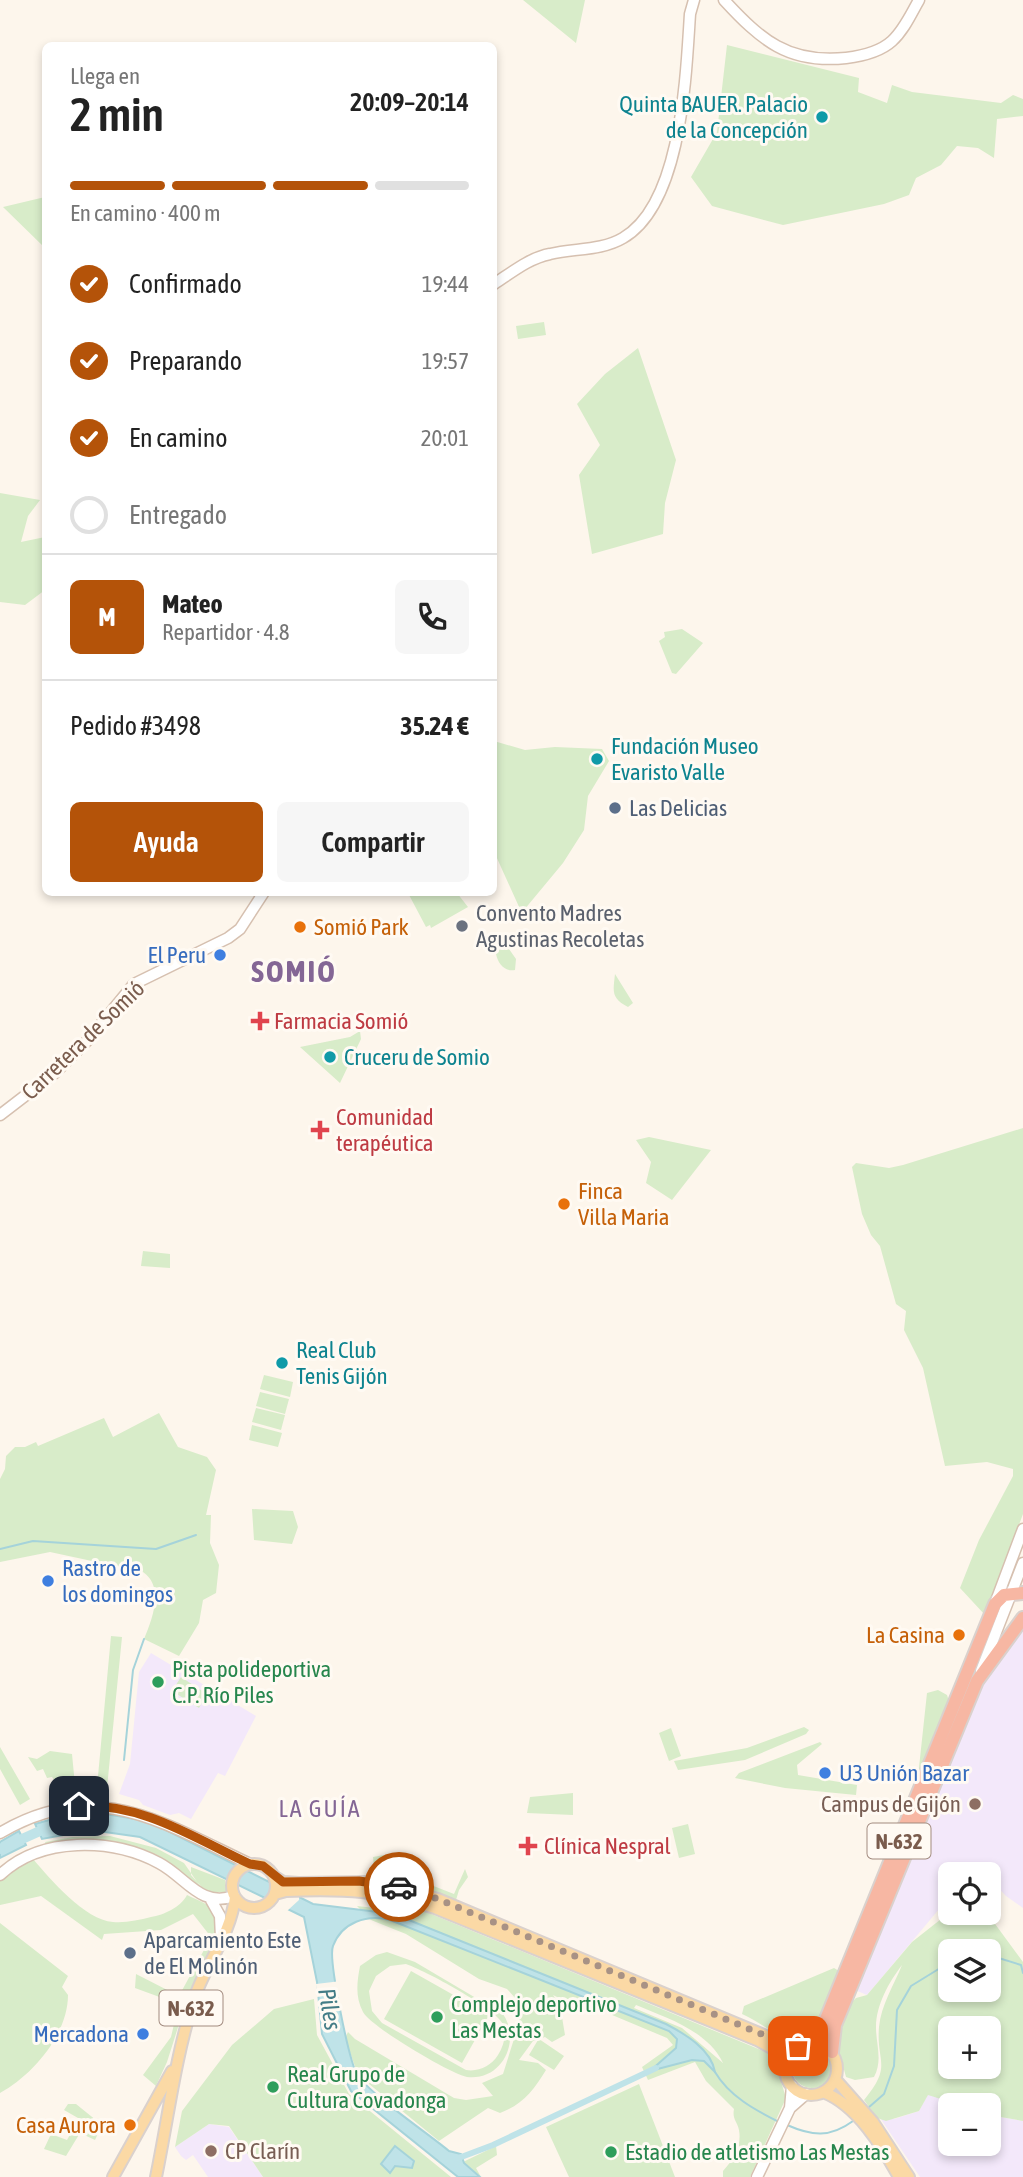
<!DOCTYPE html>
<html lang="es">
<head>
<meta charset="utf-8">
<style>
	body { margin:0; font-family:"Asap Condensed",sans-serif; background:#f6f6f6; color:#222; height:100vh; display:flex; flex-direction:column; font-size:26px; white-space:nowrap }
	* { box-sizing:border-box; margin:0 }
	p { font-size:23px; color:#767676 }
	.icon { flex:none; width:38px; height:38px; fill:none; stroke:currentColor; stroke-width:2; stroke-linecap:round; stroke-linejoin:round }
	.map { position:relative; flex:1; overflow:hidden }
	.details { position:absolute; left:42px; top:42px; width:455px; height:854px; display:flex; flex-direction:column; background:#fff; border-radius:10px; box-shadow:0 4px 10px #0003 }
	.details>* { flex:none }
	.tools { position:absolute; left:938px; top:1862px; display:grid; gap:14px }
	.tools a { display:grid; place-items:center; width:63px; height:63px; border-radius:10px; background:#fff; box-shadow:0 4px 10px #0003; font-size:35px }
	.pin { position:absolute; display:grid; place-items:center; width:60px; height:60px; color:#fff; margin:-30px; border-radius:14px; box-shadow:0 4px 10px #0006 }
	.courier { position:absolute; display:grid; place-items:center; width:70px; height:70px; margin:-35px; border:5px solid #b45309; border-radius:50%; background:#fff; color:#222; box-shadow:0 2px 9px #0007 }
	.head em { font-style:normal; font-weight:600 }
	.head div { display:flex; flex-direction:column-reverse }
	.head { display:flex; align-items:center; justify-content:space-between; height:119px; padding:0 28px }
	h1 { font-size:46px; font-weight:600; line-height:52px }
	.bar { display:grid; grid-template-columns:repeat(4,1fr); gap:10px 7px; align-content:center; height:84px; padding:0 28px }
	.bar i { height:9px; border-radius:5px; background:#e0e0e0 }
	.bar .on { background:#b45309 }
	.bar p { grid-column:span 4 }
	.line { display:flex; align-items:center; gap:18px; padding:0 28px; border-top:2px solid #e0e0e0 }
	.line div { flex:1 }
	.round { display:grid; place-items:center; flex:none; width:74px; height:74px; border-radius:10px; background:#f6f6f6 }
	ol { padding:0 28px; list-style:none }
	li { display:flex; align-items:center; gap:21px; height:77px }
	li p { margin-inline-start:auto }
	li .icon { padding:7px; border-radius:50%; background:#b45309; color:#fff; stroke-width:4 }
	li:last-child { color:#767676 }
	li i { width:38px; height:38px; border:4px solid #e0e0e0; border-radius:50% }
	.primary-button { display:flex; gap:14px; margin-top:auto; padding:14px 28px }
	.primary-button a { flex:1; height:80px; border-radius:10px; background:#b45309; color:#fff; font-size:28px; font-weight:600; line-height:80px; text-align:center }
	.primary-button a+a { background:#f6f6f6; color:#222 }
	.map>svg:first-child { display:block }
	.education { fill:#f3e8fa }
	.green { fill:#d8ecc9; fill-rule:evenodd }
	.water { fill:#bfe3e8; stroke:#a5d3da; stroke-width:2 }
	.pier { fill:#fdf6ec }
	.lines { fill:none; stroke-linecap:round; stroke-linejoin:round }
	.stream { stroke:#a5d3da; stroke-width:2 }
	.canal { stroke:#bfe3e8; stroke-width:6 }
	.river { stroke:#bfe3e8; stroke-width:10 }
	.secondary-casing { stroke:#d6c0b0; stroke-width:13 }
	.primary-casing { stroke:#dad1cd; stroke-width:14 }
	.highway-casing { stroke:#dad1cd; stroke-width:16 }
	.secondary { stroke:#fff; stroke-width:10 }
	.primary { stroke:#fbd9a5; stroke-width:10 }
	.highway { stroke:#f7b7a3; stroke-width:12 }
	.done { stroke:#a89285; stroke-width:7; stroke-dasharray:0 12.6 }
	.route { stroke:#b45309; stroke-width:9 }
	.culture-dot { fill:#0f9aa8; stroke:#fffaf3; stroke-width:2.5 }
	.service-dot { fill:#5c6f8a; stroke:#fffaf3; stroke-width:2.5 }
	.worship-dot { fill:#6b7280; stroke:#fffaf3; stroke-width:2.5 }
	.food-dot { fill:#e8710a; stroke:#fffaf3; stroke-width:2.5 }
	.shop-dot { fill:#3f7fe0; stroke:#fffaf3; stroke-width:2.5 }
	.health-dot { fill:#e0444e; stroke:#fffaf3; stroke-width:2.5 }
	.leisure-dot { fill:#2e9e5b; stroke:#fffaf3; stroke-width:2.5 }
	.education-dot { fill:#8d6e63; stroke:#fffaf3; stroke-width:2.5 }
	.labels { text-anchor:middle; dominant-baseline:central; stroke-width:6; stroke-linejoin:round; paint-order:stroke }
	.shield { fill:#fffaf3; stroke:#a28b7f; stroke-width:2 }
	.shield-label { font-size:21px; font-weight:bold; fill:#7a5c4d }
	.culture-label { font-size:23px; fill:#0d838f; stroke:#fffaf3; text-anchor:start }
	.service-label { font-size:23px; fill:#4e5e75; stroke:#fffaf3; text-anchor:start }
	.worship-label { font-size:23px; fill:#5b616d; stroke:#fffaf3; text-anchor:start }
	.food-label { font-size:23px; fill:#c56008; stroke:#fffaf3; text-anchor:start }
	.shop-label { font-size:23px; fill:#366cbe; stroke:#fffaf3; text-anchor:end }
	.health-label { font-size:23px; fill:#be3a42; stroke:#fffaf3; text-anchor:start }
	.street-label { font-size:23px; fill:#7a5c4d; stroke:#fffaf3 }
	.leisure-label { font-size:23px; fill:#27864d; stroke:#fffaf3; text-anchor:start }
	.education-label { font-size:23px; fill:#785e54; stroke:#fffaf3; text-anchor:end }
	.neighbourhood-label { font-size:24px; letter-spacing:2px; fill:#846695; stroke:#fffaf3 }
	.water-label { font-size:24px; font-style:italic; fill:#437c86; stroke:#fffaf3 }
	.district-label { font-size:30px; font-weight:bold; letter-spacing:2px; fill:#846695; stroke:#fffaf3 }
</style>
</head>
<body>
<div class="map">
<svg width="1023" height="2177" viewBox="0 0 1023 2177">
	<rect width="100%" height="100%" fill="#fdf6ec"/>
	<path class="education" d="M1023 1618V1908L1006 1896 989 1878V1874L977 1866 969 1874H950V1896L873 1988 867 1995 850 1988 977 1681Z
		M151 1653 256 1716 225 1776 218 1773 191 1819 179 1813 170 1815 143 1805 139 1800 119 1794 130 1764 139 1672Z
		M928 2094 960 2105H950V2144H989V2115L1023 2121V2177H920L874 2109 894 2119 919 2111Z
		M209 2124 229 2127 263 2177H208L193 2155 186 2160 181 2156 175 2147Z"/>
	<path class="green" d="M523 0H585L576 43Z
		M727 45 859 78 858 92 887 103 892 85 912 92 1001 103 1013 95 1023 99V116L997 119 994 158 978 148 957 146 941 165 916 178 909 195 884 204 783 225 712 206 691 177 717 132Z
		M45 197H46L45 248 3 207Z
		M544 322 546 335 518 339 516 326Z
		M638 348 676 460 665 503 663 534 592 554 579 475 600 445 577 404 605 374Z
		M0 493 40 500 28 516 21 542 45 537V590L25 605 0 602Z
		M682 629 703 643 676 674 672 673 659 641 665 637 664 632Z
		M494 741 525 750 555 747 602 749 609 761 588 796 584 830 563 863 524 910 520 909 496 856Z
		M408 893H457L468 907 431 928 430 925 426 927Z
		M501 947 509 949 516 959 515 970C505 972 498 964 496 954Z
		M615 974 633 1003 628 1007C611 998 613 992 615 974Z
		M360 1031 361 1039 340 1083 300 1047 350 1037Z
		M1023 1128V1514L985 1615 960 1588 979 1540 1013 1476V1469L987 1462 945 1466 923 1368 904 1330 906 1311 896 1304 880 1246 871 1235 862 1214 852 1167 856 1163 889 1168 903 1165Z
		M649 1137 711 1150 672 1200 646 1183 651 1162 636 1140Z
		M143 1251 170 1254V1268L141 1266Z
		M264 1375 293 1382 290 1397 260 1389Z
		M260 1392 289 1399 285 1414 256 1406Z
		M256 1408 285 1415 281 1430 252 1422Z
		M159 1413 178 1447 207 1457 216 1470 206 1515H211L210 1543 219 1565 216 1593 203 1600 199 1623 179 1656 144 1639C152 1620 165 1587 143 1572L50 1552 0 1562V1479L5 1469 6 1456 15 1447H25L36 1442 38 1446 104 1418 113 1437Z
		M252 1425 282 1433 278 1447 249 1440Z
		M252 1509 293 1511 298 1527 292 1544 254 1540Z
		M111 1636 122 1637 107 1788 97 1787Z
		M181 1677 207 1694 199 1708 172 1691Z
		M938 1690 947 1695 950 1704 917 1786 927 1693Z
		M804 1727 809 1730 806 1734 745 1760 678 1770 674 1761 747 1748Z
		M671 1728 681 1756 669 1761 659 1733Z
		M820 1742 822 1744 797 1765 798 1775 857 1785 856 1795 785 1788 735 1778 739 1773Z
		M0 1747 30 1799 20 1805 0 1769Z
		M50 1751 72 1754 75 1785H58L52 1777 47 1778 43 1769 37 1771 28 1757 37 1759Z
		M573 1793V1815L527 1813 530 1797Z
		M688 1824 695 1854 679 1858 672 1828Z
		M110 1836 156 1848 184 1863 202 1889C135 1846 128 1836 47 1848L45 1842 73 1837Z
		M384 1855 386 1875 431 1885 454 1894 465 1869 468 1877 459 1890 456 1900 405 1883 375 1877 373 1857Z
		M33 1859C50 1879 85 1920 113 1922 126 1923 139 1920 151 1917 164 1915 181 1907 187 1895 196 1900 210 1903 215 1913 225 1932 192 1985 184 2006L135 1988 136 1974 179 1996 211 1937 193 1914 161 1930 104 1934 102 1940 41 1896 0 1905V1875Z
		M191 1867 225 1880 227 1892H206L191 1875Z
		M387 1900 412 1906 773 2055 786 2098 750 2177H723V2171C733 2160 742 2146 739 2130 737 2121 732 2119 734 2109L706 2081 695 2062 648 2080 642 2067 673 2045 667 2038 574 1999H561L553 1995 560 2005 565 2035 552 2042 545 2037 539 2039 564 2056 554 2070 529 2055 538 2040 533 2041 519 2060 538 2063 546 2070C534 2090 522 2105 500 2113L488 2108 439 2141 358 2075 345 2038 348 2032 355 2039 454 2098 466 2100 493 2096 482 2083 503 2074 519 2023 516 1999 507 1989 479 1979 406 1934 371 1920 357 1906 375 1908ZM636 2005C667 2018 708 2031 723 2063L682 2028 634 2008Z
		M950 1912 987 1913 1023 1962V2121L989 2115V2105H960L928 2095 919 2111 886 2121 877 2118 864 2100C893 2065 876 2063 879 2027 881 2005 894 1985 902 1965 889 1982 876 2005 876 2027 876 2045 883 2060 874 2077L855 2080 846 2077 837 2044 850 2004 856 1998 867 1995 912 1942ZM950 1951H989V1990H950ZM950 2028H989V2067H950Z
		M0 1923 68 1976 62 1987 68 1995C68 2034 33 2075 0 2093Z
		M387 1952 415 1962 503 2014C521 2040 503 2081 467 2077 451 2074 371 2027 363 2012 355 1997 357 1982 360 1966L376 1955ZM406 1964C424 1970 495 2008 503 2024 507 2034 504 2045 498 2055 491 2066 479 2072 466 2070L382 2023 372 2011 369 1991 376 1976 390 1966Z
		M834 1968 839 1971C828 1996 821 2054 781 2036 768 2030 756 2020 742 2014L744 2006Z
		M411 1971 489 2015 462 2063 384 2019Z
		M314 1999 317 2035 349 2094 451 2177H263L229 2126 209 2124 175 2147 182 2111 232 2045 274 2009Z
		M175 2020 180 2021 167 2062 156 2086 143 2075 171 2037Z
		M792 2068a20 20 0 1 1 40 0a20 20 0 1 1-40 0Z
		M639 2084 675 2177H569L546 2127Z
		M68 2104H76L102 2125 95 2140 80 2133 66 2156 44 2149 51 2134 67 2140 72 2131 78 2134 85 2122 64 2110Z
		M496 2146 497 2155 476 2168 481 2177 463 2162Z"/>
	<path class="water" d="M99 1813 148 1821 313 1904 394 1914 666 2024C685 2034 711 2049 715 2072L704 2061 692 2060 650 2071 676 2048 677 2039 669 2031 390 1920C367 1914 342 1922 333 1946 328 1958 349 2063 358 2076 374 2097 426 2132 449 2151L461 2154 464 2163 480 2177H458L351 2091 322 2034 317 1982 304 1917 140 1837 91 1830 42 1839 35 1824 67 1815Z
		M19 1831 26 1845 0 1858V1842Z
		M395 2146 414 2161 412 2168 395 2166 390 2173 381 2164Z"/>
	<path class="pier" d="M269 1879 299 1892V1900L287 1911 262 1901 270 1892Z
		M341 1981 343 1993 317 1997 316 1984Z"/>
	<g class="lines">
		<path class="stream" d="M0 1549 33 1541 156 1549 196 1535
			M124 1760 133 1670 144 1639
			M989 1955 1021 1965 1023 1973
			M715 2072C729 2096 755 2110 779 2122
			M868 2108 884 2094 894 2066 897 2010 911 1986 950 1962
			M787 2125C812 2136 830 2138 853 2121"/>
		<path class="canal" d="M456 2159 493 2145 656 2068"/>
		<path class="river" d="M0 1849 51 1826"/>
		<defs>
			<path id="secondary" d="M724 0C761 40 788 64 846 58 862 56 880 52 892 41 904 30 911 14 919 0
				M494 284C511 273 529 258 550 254 574 248 601 251 623 238 682 204 686 74 690 14L694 0
				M0 1115 56 1072 88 1040 134 984 228 938 240 929 264 892
				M996 1601 1023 1529
				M981 1671 1023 1563
				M0 1833C95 1776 163 1823 250 1864
				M0 1875C41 1836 112 1838 159 1863 186 1877 200 1908 234 1896
				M211 1900 220 1916 221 1938
				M790 2108 792 2086
				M757 2177 790 2108 806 2094"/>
			<path id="primary" d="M232 1886a22 22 0 1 1 44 0a22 22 0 1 1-44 0Z
				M275 1877 283 1882 299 1883 371 1882 438 1899 783 2043 798 2046
				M275 1894 286 1891C346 1889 378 1890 435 1908L757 2040 775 2050 786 2062
				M785 2069a26 26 0 1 1 52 0a26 26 0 1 1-52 0Z
				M835 2079 873 2122 909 2177
				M823 2092C857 2105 882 2146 899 2177
				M113 2177 172 2071
				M156 2177C168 2119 175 2059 193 2002 204 1966 231 1935 235 1897"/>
			<path id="highway" d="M814 2042 822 2029 995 1604 1004 1595 1023 1593
				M832 2052 835 2025 977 1681 1023 1618"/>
		</defs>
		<use href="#secondary" class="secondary-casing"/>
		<use href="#primary" class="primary-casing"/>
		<use href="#highway" class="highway-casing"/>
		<use href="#secondary" class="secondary"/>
		<use href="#primary" class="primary"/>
		<use href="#highway" class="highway"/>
	</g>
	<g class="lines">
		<path class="done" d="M399 1887 438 1899 783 2043 798 2046"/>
		<path class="route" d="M79 1806C143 1803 194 1838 250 1864L263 1866 283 1882 359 1881 399 1887"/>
	</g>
	<g class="culture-dot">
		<circle cx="822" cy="117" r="7"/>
		<circle cx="597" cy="759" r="7"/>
		<circle cx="330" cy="1057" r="7"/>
		<circle cx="282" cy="1363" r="7"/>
	</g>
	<g class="service-dot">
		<circle cx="615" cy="808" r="7"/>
		<circle cx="130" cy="1953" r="7"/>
	</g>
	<circle class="worship-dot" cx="462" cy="926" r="7"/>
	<g class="food-dot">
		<circle cx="300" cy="927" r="7"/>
		<circle cx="564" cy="1204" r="7"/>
		<circle cx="959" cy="1635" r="7"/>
		<circle cx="130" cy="2125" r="7"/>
	</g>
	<g class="shop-dot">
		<circle cx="220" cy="955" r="7"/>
		<circle cx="48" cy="1581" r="7"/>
		<circle cx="825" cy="1773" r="7"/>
		<circle cx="143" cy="2034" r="7"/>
	</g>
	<g class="health-dot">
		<path d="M256.5 1010.5h7v7h7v7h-7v7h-7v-7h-7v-7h7z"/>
		<path d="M316.5 1119.5h7v7h7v7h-7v7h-7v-7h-7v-7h7z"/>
		<path d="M524.5 1835.5h7v7h7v7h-7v7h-7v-7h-7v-7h7z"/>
	</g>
	<g class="leisure-dot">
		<circle cx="158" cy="1682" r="7"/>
		<circle cx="437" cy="2017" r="7"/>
		<circle cx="273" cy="2087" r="7"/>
		<circle cx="611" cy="2152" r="7"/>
	</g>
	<g class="education-dot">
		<circle cx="975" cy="1804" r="7"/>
		<circle cx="211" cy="2151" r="7"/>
	</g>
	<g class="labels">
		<g class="shield">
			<rect x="867.5" y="1823.5" width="63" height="35" rx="5"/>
			<rect x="159.5" y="1990.5" width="63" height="35" rx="5"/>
		</g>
		<g class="shield-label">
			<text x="899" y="1841">N-632</text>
			<text x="191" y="2008">N-632</text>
		</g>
		<g class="culture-label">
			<text x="808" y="104" text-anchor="end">Quinta BAUER. Palacio<tspan x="808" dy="26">de la Concepción</tspan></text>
			<text x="611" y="746">Fundación Museo<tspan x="611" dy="26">Evaristo Valle</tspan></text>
			<text x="344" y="1057">Cruceru de Somio</text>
			<text x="296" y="1350">Real Club<tspan x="296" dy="26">Tenis Gijón</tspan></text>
		</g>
		<g class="service-label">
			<text x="629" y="808">Las Delicias</text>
			<text x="144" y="1940">Aparcamiento Este<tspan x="144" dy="26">de El Molinón</tspan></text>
		</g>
		<g class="worship-label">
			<text x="476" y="913">Convento Madres<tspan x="476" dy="26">Agustinas Recoletas</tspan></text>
		</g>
		<g class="food-label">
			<text x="314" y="927">Somió Park</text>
			<text x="578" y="1191">Finca<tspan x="578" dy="26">Villa Maria</tspan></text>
			<text x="945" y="1635" text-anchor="end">La Casina</text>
			<text x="116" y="2125" text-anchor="end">Casa Aurora</text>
		</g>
		<g class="shop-label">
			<text x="206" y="955">El Peru</text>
			<text x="62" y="1568" text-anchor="start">Rastro de<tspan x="62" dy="26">los domingos</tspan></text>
			<text x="839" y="1773" text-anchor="start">U3 Unión Bazar</text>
			<text x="129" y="2034">Mercadona</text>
		</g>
		<g class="health-label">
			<text x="274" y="1021">Farmacia Somió</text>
			<text x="336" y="1117">Comunidad<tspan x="336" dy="26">terapéutica</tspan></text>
			<text x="544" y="1846">Clínica Nespral</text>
		</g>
		<g class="street-label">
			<text transform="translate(83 1040) rotate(-44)">Carretera de Somió</text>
		</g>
		<g class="leisure-label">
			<text x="172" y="1669">Pista polideportiva<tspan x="172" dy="26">C.P. Río Piles</tspan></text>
			<text x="451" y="2004">Complejo deportivo<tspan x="451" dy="26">Las Mestas</tspan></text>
			<text x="287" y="2074">Real Grupo de<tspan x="287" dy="26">Cultura Covadonga</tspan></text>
			<text x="625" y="2152">Estadio de atletismo Las Mestas</text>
		</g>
		<g class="education-label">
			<text x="961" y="1804">Campus de Gijón</text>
			<text x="225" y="2151" text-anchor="start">CP Clarín</text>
		</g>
		<g class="neighbourhood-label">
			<text x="320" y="1808">LA GUÍA</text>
		</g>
		<g class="water-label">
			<text transform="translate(330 2009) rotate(80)">Piles</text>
		</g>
		<g class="district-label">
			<text x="294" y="971">SOMIÓ</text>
		</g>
	</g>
</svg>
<div class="tools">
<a><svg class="icon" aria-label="locate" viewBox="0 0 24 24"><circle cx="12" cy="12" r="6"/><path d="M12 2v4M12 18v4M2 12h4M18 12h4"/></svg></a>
<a><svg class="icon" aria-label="layers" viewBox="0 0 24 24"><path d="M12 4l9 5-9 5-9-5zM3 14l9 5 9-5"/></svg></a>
<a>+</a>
<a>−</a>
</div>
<div class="pin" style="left:798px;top:2046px;background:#ea580c"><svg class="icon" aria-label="bag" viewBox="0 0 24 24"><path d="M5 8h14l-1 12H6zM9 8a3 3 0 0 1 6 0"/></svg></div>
<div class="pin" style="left:79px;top:1806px;background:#1f2937"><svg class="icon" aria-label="home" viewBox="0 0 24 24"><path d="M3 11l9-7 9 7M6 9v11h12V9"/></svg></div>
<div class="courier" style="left:399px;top:1887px"><svg class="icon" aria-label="car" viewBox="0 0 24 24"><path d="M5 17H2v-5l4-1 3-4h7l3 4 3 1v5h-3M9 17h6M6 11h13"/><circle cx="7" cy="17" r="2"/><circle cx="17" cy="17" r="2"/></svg></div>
<section class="details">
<div class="head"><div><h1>2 min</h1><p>Llega en</p></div><em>20:09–20:14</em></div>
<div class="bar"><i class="on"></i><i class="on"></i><i class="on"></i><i></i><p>En camino · 400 m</p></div>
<ol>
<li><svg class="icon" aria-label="check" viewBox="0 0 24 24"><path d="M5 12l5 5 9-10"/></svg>Confirmado<p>19:44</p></li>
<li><svg class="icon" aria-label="check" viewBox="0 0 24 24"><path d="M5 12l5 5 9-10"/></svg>Preparando<p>19:57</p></li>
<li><svg class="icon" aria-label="check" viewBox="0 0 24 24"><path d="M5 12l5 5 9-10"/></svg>En camino<p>20:01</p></li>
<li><i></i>Entregado</li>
</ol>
<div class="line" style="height:126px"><b class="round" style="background:#b45309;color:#fff">M</b><div><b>Mateo</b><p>Repartidor · 4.8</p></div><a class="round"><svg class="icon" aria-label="phone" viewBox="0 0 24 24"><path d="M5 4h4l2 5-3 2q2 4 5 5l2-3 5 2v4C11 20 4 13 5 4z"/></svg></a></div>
<div class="line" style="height:91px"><div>Pedido #3498</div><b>35.24 €</b></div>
<div class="primary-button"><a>Ayuda</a><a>Compartir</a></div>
</section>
</div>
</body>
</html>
